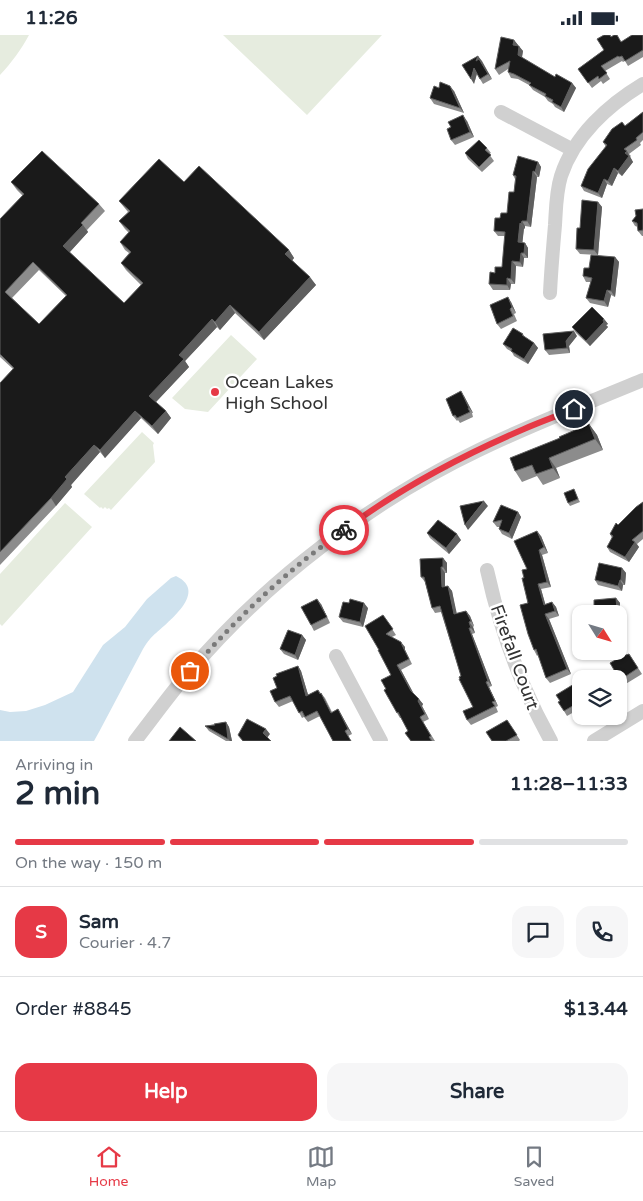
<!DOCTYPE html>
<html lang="en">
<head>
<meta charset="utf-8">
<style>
	body { margin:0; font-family:"Varela Round",sans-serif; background:#f6f6f7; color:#1f2937; height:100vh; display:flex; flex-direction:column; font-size:19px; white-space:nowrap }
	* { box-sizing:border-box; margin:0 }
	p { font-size:16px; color:#747a83 }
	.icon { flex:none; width:28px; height:28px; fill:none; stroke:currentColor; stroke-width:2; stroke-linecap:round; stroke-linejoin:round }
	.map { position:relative; height:706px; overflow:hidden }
	.sheet { display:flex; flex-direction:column; background:#fff; flex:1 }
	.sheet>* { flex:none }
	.needle { width:32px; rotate:127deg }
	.buttons { position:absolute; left:572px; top:570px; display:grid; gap:10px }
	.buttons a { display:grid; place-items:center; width:55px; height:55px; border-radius:10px; background:#fff; box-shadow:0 1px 4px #0004; font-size:25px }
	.pin { position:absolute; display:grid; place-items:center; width:42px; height:42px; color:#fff; margin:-21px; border:2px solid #fff; border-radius:50%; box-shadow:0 1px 5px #0007 }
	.courier { position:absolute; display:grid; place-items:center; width:50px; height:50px; margin:-25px; border:4px solid #e63946; border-radius:50%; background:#fff; color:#222; box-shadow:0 1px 6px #0007 }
	.overview em { font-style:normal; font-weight:800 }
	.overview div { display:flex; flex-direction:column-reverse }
	.overview { display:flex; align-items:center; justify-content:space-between; height:85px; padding:0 15px }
	h1 { font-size:32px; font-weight:800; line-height:38px }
	.bar { display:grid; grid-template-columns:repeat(4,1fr); gap:8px 5px; align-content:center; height:60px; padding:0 15px }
	.bar i { height:6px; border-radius:4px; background:#e0e1e3 }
	.bar .active { background:#e63946 }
	.bar p { grid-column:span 4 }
	.line { display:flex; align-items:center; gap:12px; padding:0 15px; border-top:1px solid #e0e1e3 }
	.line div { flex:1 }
	.round { display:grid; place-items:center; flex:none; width:52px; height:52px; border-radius:15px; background:#f6f6f7 }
	.primary-button { display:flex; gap:10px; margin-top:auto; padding:10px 15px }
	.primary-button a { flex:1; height:58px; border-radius:15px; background:#e63946; color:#fff; font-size:20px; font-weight:800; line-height:58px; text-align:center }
	.primary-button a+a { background:#f6f6f7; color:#1f2937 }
	.status { display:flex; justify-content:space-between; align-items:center; height:35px; padding:0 25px; background:#fff; direction:ltr }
	.status svg { height:14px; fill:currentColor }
	.tabs { display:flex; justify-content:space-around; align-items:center; height:70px; border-top:1px solid #e0e1e3; background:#fff; font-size:14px; color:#747a83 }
	.tabs a { display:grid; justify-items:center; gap:2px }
	.tabs .active { color:#e63946 }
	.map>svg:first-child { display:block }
	.green { fill:#e6ecdf }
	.water { fill:#cfe2ee }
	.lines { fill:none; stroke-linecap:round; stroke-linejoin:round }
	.street { stroke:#d0d0d0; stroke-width:14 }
	.wall { fill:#8c8c8c; fill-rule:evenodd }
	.shaded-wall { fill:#5f5f5f }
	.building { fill:#1a1a1a; stroke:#5f5f5f; fill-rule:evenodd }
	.done { stroke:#7a7a7a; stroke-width:5; stroke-dasharray:0 9 }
	.route { stroke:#e63946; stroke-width:6 }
	.poi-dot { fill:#e63946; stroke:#fff; stroke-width:2 }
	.labels { text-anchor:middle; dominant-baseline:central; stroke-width:5; stroke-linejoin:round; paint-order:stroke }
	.poi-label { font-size:18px; fill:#333; stroke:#fff; text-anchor:start }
	.street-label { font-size:18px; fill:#333; stroke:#fff }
</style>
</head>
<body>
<div class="status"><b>11:26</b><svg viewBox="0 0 49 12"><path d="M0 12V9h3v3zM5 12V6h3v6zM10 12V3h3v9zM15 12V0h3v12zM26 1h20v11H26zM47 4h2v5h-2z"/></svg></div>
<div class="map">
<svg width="643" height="706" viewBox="0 0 643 706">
	<rect width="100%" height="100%" fill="#fff"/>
	<path class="green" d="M0 0H29C21 15 12 27 0 40Z
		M223 0H382L307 80Z
		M231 300 257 324 208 377 185 374 172 363Z
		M142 397 154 408 153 410 155 427 111 475 109 473 107 474 105 472 103 474 101 472 100 473 84 459Z
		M65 468 92 492 2 591 0 589V539Z"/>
	<path class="water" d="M176 541C211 558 163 590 150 604 147 607 145 611 143 614L99 697 94 706H0V675L10 677 26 676 45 670 73 657 103 610 125 592 147 564 171 543Z"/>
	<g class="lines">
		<path class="street" d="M501 77 573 115
			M550 258C551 236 553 213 555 190 556 174 556 157 561 141 574 101 608 70 643 49
			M487 535C500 595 521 652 551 706
			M336 621 381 706
			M135 706C153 683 170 659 189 637 267 545 370 467 479 415 532 389 588 368 643 345
			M594 706 643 676"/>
	</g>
	<path class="wall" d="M643 0V22L628 31 625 26 623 27 622 26 605 36 610 44 603 49 601 46 592 53 578 34 604 15 611 1 621 7Z
		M514 5 518 10V11L523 16 522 23 555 42 572 48 576 53 564 77 555 72 553 69 548 66 545 62 533 55 529 50 518 44 511 43 508 37V34L499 40 495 34Z
		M478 21 492 44 483 49 477 39 474 49Z
		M439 53 454 56 464 78 434 69 430 63Z
		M643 77V105L640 108 641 110 629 119 631 121 630 122 633 127 622 141 618 138 612 151 607 149 602 163 584 156 581 151 606 112 603 107Z
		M467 86 474 102 455 110 451 105V92Z
		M487 113 491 118 489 119 494 126 482 137 468 124 465 118Z
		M538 127 541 132 539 142H537L531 192 525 191V194L524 193 522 208H525L528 213V223H524L523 232 516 231 515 249H511L510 255H493L489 249 495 238 502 232 505 201H498L494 196 500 183 507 178 514 157 515 144 513 140Z
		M11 147 99 169 105 176 87 195 88 197 69 218 124 268 141 250 126 235 121 228 129 218 125 215 120 207 129 198 125 194 119 186 128 177 119 166 184 147 289 215 294 223 292 225 316 250 264 305 235 278 220 295 217 292 185 326 189 332 156 367 166 376 171 383 158 399 141 383 105 423 100 417 71 450 72 452 56 471 0 530V348L13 334 0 322V184L23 161 17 155ZM39 235 66 261 39 289 12 263Z
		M598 167 602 172 598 220 580 219 576 214Z
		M643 174V201H642L638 196V192L635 191 632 186Z
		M615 222 619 227 615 262 611 260 608 272 590 268 586 263 591 247H586L583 241 589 233Z
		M511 267 516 278 514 279 517 286 501 294 497 289Z
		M604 284 608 289 606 290 608 292 590 311 576 298 572 292Z
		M523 299 525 303 534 308 538 313 528 329 514 321 512 317 507 314 503 309Z
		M577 301 569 311 570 318 549 320 545 315Z
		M464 361 473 378H472L473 382 460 388 458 385 457 386 453 381Z
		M589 389 597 400 603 415 556 433 560 443 543 450 537 441 522 447 515 436 560 403Z
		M575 457 580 467 570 471 568 468Z
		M643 467V504L637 509 639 512 629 527 610 517 607 512 612 503 610 499 618 490Z
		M518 477 521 482 512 504 502 499 499 494 500 492H497L493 487Z
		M427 498 461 505 449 519 430 503Z
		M541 501 548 518 542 520 551 552 541 554 545 569 552 567 556 572 559 581 549 584 571 639 550 648 546 643 538 620 537 621 534 615 524 543Z
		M443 523 447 528V538H445V551H448L452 556 456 579 466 576 470 581 474 591 473 592 475 598 472 599 492 651 489 652 498 671 496 672 498 677 471 690 467 685 473 672 460 644 461 641 441 577 435 578 432 573 425 547 421 542Z
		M622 533 626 538 625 550H623L622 556 598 550 595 545Z
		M616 563 620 568V579H594Z
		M321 569 330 588 314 596 311 590Z
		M368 573 363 592 343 587 339 582Z
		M383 580 396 600 392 602 405 612V615L412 629 401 635 413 658 423 669 422 671 429 684 423 687 435 706H411L408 696 401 683H400L397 678 386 654 391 640Z
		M619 586V590L627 615 604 625 601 620 600 616H619Z
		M302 600 306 605 298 625 284 619 280 614Z
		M629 619 642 639 624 650 610 628Z
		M298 631 301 636 308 660 318 655 325 663 332 677 338 674 352 699 348 701 351 706H333L320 681 308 687 304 682 302 683 293 666 279 672 275 667 277 653V641Z
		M581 650V673L567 681 564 676Z
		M507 685 520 705 519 706H492Z
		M226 687 229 692 232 706H226L209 696 205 691Z"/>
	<path class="shaded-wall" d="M514 5 518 10 517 15 513 10Z
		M519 11 523 16 521 26 518 20Z
		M478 21 482 26 492 44 488 39 476 26Z
		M474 33 477 38 474 49 471 44Z
		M572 48 576 53 564 77 561 72Z
		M450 51 454 56 464 78 460 73Z
		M463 80 467 86 474 102 470 97Z
		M627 116 633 127 622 141 618 136 625 118Z
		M538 127 541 132 539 142 535 137Z
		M614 133 618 138 612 151 608 146Z
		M533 136 537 142 531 192 527 186Z
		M604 144 607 149 602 163 598 158Z
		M598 167 602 172 598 220 594 215Z
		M522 186 525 191V194L521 189Z
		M520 188 524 193 522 212 518 207Z
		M83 190 88 197 68 219 63 211Z
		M525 208 528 213V223L524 218Z
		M289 215 294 223 291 227 285 219Z
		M521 218 524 223 523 232 520 227Z
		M615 222 619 227 615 262 611 256Z
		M512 226 516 231 515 249 511 244Z
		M310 242 316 250 264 305 259 297Z
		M507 243 511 249 510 255 507 250Z
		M607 255 611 260 608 272 604 266Z
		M508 262 511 267 516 278 512 272Z
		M230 270 235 278 220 295 215 287Z
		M212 284 217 292 185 326 189 332 155 368 149 361 179 320Z
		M604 284 608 289 606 290 608 292 590 311 586 306Z
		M574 296 577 301 569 311 570 318 567 313 566 306Z
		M534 308 538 313 528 329 524 324Z
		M461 356 464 361 473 378 469 373Z
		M135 376 141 383 105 423 100 415Z
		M166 376 171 383 158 399 152 391Z
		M589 389 597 400 603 415 595 404Z
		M94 410 100 417 71 450 72 452 56 471 51 463 65 442Z
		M549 423 556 433 560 443 553 433Z
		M484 466 488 471 468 495 465 490Z
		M518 477 521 482 512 504 509 498Z
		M537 496 541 501 548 518 544 512Z
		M457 499 461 505 449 519 446 513Z
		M635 507 639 512 629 527 625 522Z
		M539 515 542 520 551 552 547 547Z
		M443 523 447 528V538L443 532Z
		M441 532 445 538V557L442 552Z
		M622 533 626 538 625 550 621 545Z
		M620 545 623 550 622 556 618 551Z
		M538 549 541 554 547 575 544 570Z
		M448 551 452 556 458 584 454 579Z
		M616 563 620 568V579L617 574Z
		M317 564 321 569 330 588 327 582Z
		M552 567 556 572 559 581 555 576Z
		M364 568 368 573 363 592 360 587Z
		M466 576 470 581 474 591 471 586Z
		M545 579 549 584 571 639 567 634Z
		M619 586V590L627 615 623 610 619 596Z
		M469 587 473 592 475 598 471 593Z
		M469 593 472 599 492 651 488 646Z
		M302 600 306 605 298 625 295 620Z
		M401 607 405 612V615L412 629 402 610Z
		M397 630 401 635 415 661 411 656Z
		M298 631 301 636 310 666 306 661Z
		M486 647 489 652 498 671 495 666Z
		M419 664 423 669 422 671 429 684 418 666Z
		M338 674 341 679 352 699 348 694Z
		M226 687 229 692 232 706H230L228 704Z
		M266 694 270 699 267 703 263 698Z"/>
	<path class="building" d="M604 0H610L611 2 614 0H617L621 7 632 0H643V15L625 26 622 21 619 22 618 21 601 31 607 38 599 44 598 41 588 48 578 34 604 15 597 4Z
		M501 2 514 5 513 10 519 11 518 20 555 42 556 39 572 48 561 72 552 67 553 65 545 61 546 59 529 50 531 48 514 39 508 37 510 26 495 34Z
		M478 21 476 26 479 24 488 39 480 44 474 33 471 44 462 30Z
		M440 47 450 51 460 73 430 63 434 51 439 53Z
		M643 77V97L636 103 637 105 624 114 627 116 625 118 629 121 618 136 614 133 608 146 604 144 598 158 581 151 588 134 607 110 603 107 612 94 622 87 625 91Z
		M463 80 470 97 451 105 447 94 451 92 448 87Z
		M479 105 487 113 485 115 491 120 479 132 465 118Z
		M42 116 99 169 81 188 83 190 63 211 124 268 143 248 121 228 131 217 120 207 130 196 119 186 130 176 119 166 159 124 184 147 199 131 289 215 285 219 310 242 259 297 230 270 215 287 212 284 179 320 184 324 149 361 166 376 152 391 135 376 100 415 94 410 65 442 67 444 51 463 0 517V348L14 333 0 319V184L24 159 11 147ZM33 227 67 260 39 289 5 257Z
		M518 121 538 127 535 137 533 136 527 186H522L521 189 520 188 518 207 525 208 524 218H521L520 227 512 226 511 244 507 243V250L489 249 490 237 495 238V232H502L505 197 494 196 495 183H500L501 178H507L509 157H514L516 141 513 140Z
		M582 165 598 167 594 215 576 214 577 193H580Z
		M643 174V195L638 196 637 188 632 186 636 181 635 175Z
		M591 220 615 222 611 256 607 255 604 266 586 263 592 243 583 241 584 233H589Z
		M508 262 512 272 510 274 513 281 497 289 490 270Z
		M592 272 604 284 603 285 604 287 586 306 572 292Z
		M513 293 523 299 522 300 534 308 524 324 511 316 512 314 503 309Z
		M574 296 566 306 567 313 545 315 543 299Z
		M461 356 469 373H468L470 377 457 383 455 380 453 381 446 364Z
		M589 389 595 404 549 423 553 433 536 439 532 430 515 436 510 423 560 403 559 402Z
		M574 454 578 464 568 468 564 458Z
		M484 466 465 490 460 471Z
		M643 467V496L632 505 635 507 625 522 607 512 613 501 610 499 616 488 618 490 636 472Z
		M501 470 518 477 509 498 499 494 502 485 493 487Z
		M438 485 457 499 446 513 427 498Z
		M537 496 544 512 539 515 547 547 538 549 544 570 552 567 555 576 545 579 567 634 546 643 536 614 534 615 528 599 520 570 528 568 522 543H524L522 535 527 534 514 506Z
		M443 523V532H441L442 552 448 551 454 579 466 576 471 586 469 587 471 593H469L488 646 486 647 495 666 492 667 495 671 467 685 463 676 473 672 459 644H460L459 642 461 641 440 571 432 573 424 542H421L420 524Z
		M599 528 622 533 621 545H620L618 551 595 545Z
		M616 563 617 574H615V579H594V565Z
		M317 564 327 582 311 590 301 572Z
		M350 564 364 568 360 587 339 582 343 567 349 568Z
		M383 580 393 594 386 599 401 607 402 610 409 624 397 630 411 656 419 664 418 666 425 679 420 682 431 701 429 702 432 706H411L405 698 408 696 398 677 397 678 384 655 386 654 381 645 391 640 378 615H379L365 591Z
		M288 595 302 600 295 620 280 614Z
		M619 596 623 610 619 612Z
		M600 616H609L601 620Z
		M626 619V620L629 619 638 633 620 645 610 628Z
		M298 631 306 661 318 655 320 659 321 658 331 678 338 674 348 694 345 696 351 706H333L317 676 305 682 302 676 299 678 290 661 275 667 270 656 277 653 273 643 277 641 276 639Z
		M579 646 581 650V666L564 676 558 667 560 666 556 660Z
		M247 684 266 694 263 698 271 706H243L238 700Z
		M507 685 517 700 506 706H492L486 697Z
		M226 687 228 704 205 691 215 690 214 689Z
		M180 692 196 706H169Z"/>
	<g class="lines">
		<path class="done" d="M190 636C221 602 253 568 289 538 306 523 325 509 344 495"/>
		<path class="route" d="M344 495C399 454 461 421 524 394 540 387 557 381 574 374"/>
	</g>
	<circle class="poi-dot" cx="215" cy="357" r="5"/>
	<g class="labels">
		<g class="poi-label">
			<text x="225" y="347">Ocean Lakes<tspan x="225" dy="21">High School</tspan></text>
		</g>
		<g class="street-label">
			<text transform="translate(515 622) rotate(70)">Firefall Court</text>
		</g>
	</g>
</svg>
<div class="buttons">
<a><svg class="needle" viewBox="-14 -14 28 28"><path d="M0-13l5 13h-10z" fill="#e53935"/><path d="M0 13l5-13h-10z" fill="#747a83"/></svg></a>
<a><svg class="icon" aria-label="layers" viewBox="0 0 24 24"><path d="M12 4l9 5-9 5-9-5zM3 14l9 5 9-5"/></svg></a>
</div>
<div class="pin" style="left:190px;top:636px;background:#ea580c"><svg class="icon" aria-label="bag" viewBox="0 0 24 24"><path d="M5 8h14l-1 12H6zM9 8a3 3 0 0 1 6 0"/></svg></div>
<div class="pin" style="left:574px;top:374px;background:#1f2937"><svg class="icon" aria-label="home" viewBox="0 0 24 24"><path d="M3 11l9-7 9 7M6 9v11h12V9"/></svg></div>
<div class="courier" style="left:344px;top:495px"><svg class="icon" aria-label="bike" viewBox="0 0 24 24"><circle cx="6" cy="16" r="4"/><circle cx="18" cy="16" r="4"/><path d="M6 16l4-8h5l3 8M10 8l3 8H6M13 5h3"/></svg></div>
</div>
<section class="sheet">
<div class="overview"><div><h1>2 min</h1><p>Arriving in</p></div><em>11:28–11:33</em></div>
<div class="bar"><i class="active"></i><i class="active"></i><i class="active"></i><i></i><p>On the way · 150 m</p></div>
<div class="line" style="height:90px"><b class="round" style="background:#e63946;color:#fff">S</b><div><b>Sam</b><p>Courier · 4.7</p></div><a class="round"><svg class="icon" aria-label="chat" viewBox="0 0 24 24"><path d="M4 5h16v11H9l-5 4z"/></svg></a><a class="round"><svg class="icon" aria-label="phone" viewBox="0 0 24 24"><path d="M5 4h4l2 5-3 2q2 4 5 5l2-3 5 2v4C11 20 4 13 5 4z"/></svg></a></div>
<div class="line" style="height:65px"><div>Order #8845</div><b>$13.44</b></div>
<div class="primary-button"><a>Help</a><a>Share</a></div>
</section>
<nav class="tabs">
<a class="active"><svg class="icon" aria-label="home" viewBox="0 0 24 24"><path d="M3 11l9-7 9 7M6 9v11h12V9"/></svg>Home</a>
<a><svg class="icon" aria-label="map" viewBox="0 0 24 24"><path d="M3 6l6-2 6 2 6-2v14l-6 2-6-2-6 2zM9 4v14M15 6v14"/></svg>Map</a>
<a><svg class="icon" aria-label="saved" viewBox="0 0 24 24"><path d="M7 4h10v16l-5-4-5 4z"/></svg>Saved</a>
</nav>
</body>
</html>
